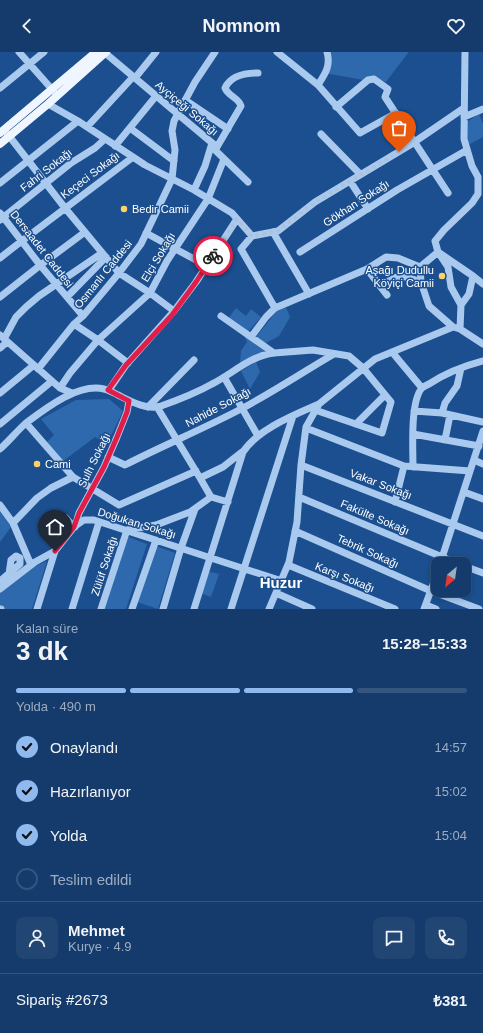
<!DOCTYPE html>
<html lang="tr">
<head>
<meta charset="utf-8">
<style>
	body { margin:0; font-family:Arial,sans-serif; background:#214673; color:#f1f3f6; height:100vh; display:flex; flex-direction:column; font-size:15px; white-space:nowrap }
	* { box-sizing:border-box; margin:0 }
	p { font-size:13px; color:#9dadc1 }
	.icon { flex:none; width:22px; height:22px; fill:none; stroke:currentColor; stroke-width:2; stroke-linecap:round; stroke-linejoin:round }
	.map { position:relative; height:557px; overflow:hidden }
	.sheet { display:flex; flex-direction:column; background:#143b6b; flex:1 }
	.sheet>* { flex:none }
	.needle { width:26px; rotate:209deg }
	.fabs { position:absolute; left:431px; top:505px; display:grid; gap:8px }
	.fabs a { display:grid; place-items:center; width:40px; height:40px; border-radius:8px; background:#143b6b; box-shadow:0 2px 6px #0003,0 0 0 1px #33557e; font-size:20px }
	.pin { position:absolute; display:grid; place-items:center; width:34px; height:34px; color:#fff; margin:-41px -17px; border-radius:50% 50% 50% 0; rotate:-45deg; box-shadow:0 0 4px #0007 }
	.pin .icon { rotate:45deg }
	.courier { position:absolute; display:grid; place-items:center; width:40px; height:40px; margin:-20px; border:3px solid #e11d48; border-radius:50%; background:#fff; color:#222; box-shadow:0 1px 5px #0007 }
	.headline em { font-style:normal; font-weight:800 }
	.headline div { display:flex; flex-direction:column-reverse }
	.headline { display:flex; align-items:center; justify-content:space-between; height:68px; padding:0 16px }
	h1 { font-size:26px; font-weight:800; line-height:30px }
	.bar { display:grid; grid-template-columns:repeat(4,1fr); gap:6px 4px; align-content:center; height:48px; padding:0 16px }
	.bar i { height:5px; border-radius:3px; background:#33557e }
	.bar .on { background:#90b9f0 }
	.bar p { grid-column:span 4 }
	.line { display:flex; align-items:center; gap:10px; padding:0 16px; border-top:1px solid #33557e }
	.line div { flex:1 }
	.round { display:grid; place-items:center; flex:none; width:42px; height:42px; border-radius:8px; background:#214673 }
	ol { padding:0 16px; list-style:none }
	li { display:flex; align-items:center; gap:12px; height:44px }
	li p { margin-inline-start:auto }
	li .icon { padding:4px; border-radius:50%; background:#90b9f0; color:#111; stroke-width:4 }
	li:last-child { color:#9dadc1 }
	li i { width:22px; height:22px; border:2px solid #33557e; border-radius:50% }
	header { display:flex; justify-content:space-between; align-items:center; height:52px; padding:0 16px; background:#143b6b; font-size:18px; font-weight:800 }
	.map>svg:first-child { display:block }
	.green { fill:#2e69ad }
	.lines { fill:none; stroke-linecap:round; stroke-linejoin:round }
	.minor { stroke:#a9c9ee; stroke-width:7 }
	.major { stroke:#f0f6ff; stroke-width:8 }
	.done { stroke:#afc1d8; stroke-width:4; stroke-dasharray:0 7.2 }
	.route { stroke:#e11d48; stroke-width:5 }
	.poi-dot { fill:#ffd166; stroke:#1b4f8f; stroke-width:1.5 }
	.labels { text-anchor:middle; dominant-baseline:central; stroke-width:3; stroke-linejoin:round; paint-order:stroke }
	.street-label { font-size:11px; fill:#fff; stroke:#1b4f8f }
	.poi-label { font-size:11px; fill:#fff; stroke:#1b4f8f; text-anchor:start }
	.district-label { font-size:15px; font-weight:bold; fill:#fff; stroke:#1b4f8f }
</style>
</head>
<body>
<header><svg class="icon" aria-label="back" viewBox="0 0 24 24"><path d="M15 5l-7 7 7 7"/></svg>Nomnom<svg class="icon" aria-label="heart" viewBox="0 0 24 24"><path d="M12 20l-8-8c-3-5 5-10 8-4 3-6 11-1 8 4z"/></svg></header>
<div class="map">
<svg width="483" height="557" viewBox="0 0 483 557">
	<rect width="100%" height="100%" fill="#1b4f8f"/>
	<path class="green" d="M327 0H408V1L386 30 371 24 363 28 325 21Z
		M479 62 483 72V85L466 94 467 70Z
		M286 255 290 265 279 284 264 292 256 285 277 259Z
		M236 256 246 264 251 257 261 265 247 281 228 267Z
		M244 283 265 298 240 311 241 299 247 290Z
		M256 310 260 320 250 337 241 319Z
		M109 347 123 359 107 392 95 385 62 410 46 391 54 383 41 367 76 348Z
		M0 456 11 475 0 490Z
		M123 483 147 492 126 557H100Z
		M153 493 175 501 158 557 134 549Z
		M47 509 32 557H4L0 556V540L23 519Z
		M207 519 219 522 211 545 200 541Z"/>
	<g class="lines">
		<path class="minor" d="M19 0 57 43
			M104 0 217 95 215 98 248 130
			M277 0 318 33 360 81 396 61
			M135 26 156 0
			M318 33C325 22 331 14 327 0
			M0 36 44 0
			M185 48 228 77
			M336 55 368 28 374 27 388 37 385 45 448 141
			M464 65 483 57
			M87 75 133 25
			M130 76 174 109
			M6 80 65 156 119 221 150 241 174 259
			M321 82 360 122
			M115 94 156 44
			M217 95 241 54C239 46 228 44 225 36 231 23 245 21 258 21
			M133 105 145 113 194 138 232 161 252 184
			M350 129 368 157
			M0 131 78 69
			M194 138 205 114 212 91
			M0 161 40 213 83 264
			M0 168 71 111 95 96 105 87
			M273 180 309 242
			M146 181 207 214
			M300 200 397 138 467 98
			M0 206 14 195 133 105 78 69 48 52
			M420 215 421 230 429 254 453 275
			M367 217 387 243
			M380 234C399 222 400 222 421 230
			M0 245 38 215 85 180
			M67 245 106 205
			M461 253 469 242 473 224 483 232
			M275 256 241 197 252 184 278 179 315 150 410 93 464 56
			M221 264 274 301
			M74 272 98 288 128 311
			M460 277 461 253 451 235 448 215 438 200 435 189 444 178 472 151 478 142V125L472 114 464 87 465 0
			M0 283 60 336 72 341
			M251 285 266 265 275 256 367 217 386 205 398 206 420 215 438 200 473 224
			M4 287 16 265 26 255 39 244 102 201
			M0 296 7 290
			M392 300 422 336
			M38 317 74 272 83 264 119 221 141 192 172 127 175 98 172 79 174 69 195 30 215 0
			M224 325 258 384
			M60 336 70 321 98 288 150 241 167 209 208 147 224 107
			M109 338 126 313 174 259 196 230 237 167
			M0 341 34 313
			M148 355 194 308
			M157 355 200 426 223 415 242 400
			M414 359 442 361 445 351 457 334 461 316
			M442 361 483 370
			M26 371 73 425 119 453 196 419
			M0 372 52 329
			M356 372 385 343
			M306 376 404 414 470 419
			M413 382 479 394
			M445 388 450 363
			M0 397C9 389 17 379 26 371 46 356 78 331 104 337 109 338 114 341 118 343 130 349 148 359 161 354 178 348 196 341 212 332 232 322 250 304 274 301L313 298 349 304 363 316 391 350 382 381 315 358
			M108 405 125 413C164 393 203 377 241 357 273 340 303 320 334 302
			M474 408 483 412
			M301 413 483 484
			M413 415C413 397 410 349 422 336 424 334 427 333 429 332 446 321 464 314 483 309
			M200 426 211 445 228 450
			M464 440 483 447
			M299 445 459 512
			M395 450 404 414
			M0 453 13 471
			M66 466 74 475
			M75 475 79 461 104 415 117 385 127 360 129 349
			M295 479 431 539 479 557
			M440 512 483 379
			M31 513 13 471 37 446 51 436 73 425
			M288 513 395 557
			M464 514 483 521
			M0 529 20 512V506L16 504 11 508 9 522
			M0 537 35 510 55 499
			M276 541 312 557
			M426 553 436 557
			M0 557H1
			M37 557 55 499 74 475 84 468H94L282 529
			M72 557 99 470
			M101 557 127 478 156 473 190 460 211 445
			M132 557 156 488
			M163 557 181 496 195 457
			M194 557 243 400C258 377 294 363 319 352
			M231 557 293 364
			M269 557 289 510 297 470 301 413 306 375 319 352 375 307 453 275 460 277 483 292
			M424 557 438 519"/>
		<path class="major" d="M0 81 96 0
			M0 92 48 52 106 0"/>
	</g>
	<g class="lines">
		<path class="done" d="M213 204 237 167 252 184 278 179 315 150 399 100"/>
		<path class="route" d="M55 499 74 475 79 461 104 415 117 385 127 360 129 349 108 338 126 313 172 263 196 230 213 204"/>
	</g>
	<g class="poi-dot">
		<circle cx="124" cy="157" r="4"/>
		<circle cx="442" cy="224" r="4"/>
		<circle cx="37" cy="412" r="4"/>
	</g>
	<g class="labels">
		<g class="street-label">
			<text transform="translate(187 56) rotate(40)">Ayçiçeği Sokağı</text>
			<text transform="translate(46 118) rotate(-38)">Fahri Sokağı</text>
			<text transform="translate(90 123) rotate(-37)">Keçeci Sokağı</text>
			<text transform="translate(356 151) rotate(-33)">Gökhan Sokağı</text>
			<text transform="translate(42 197) rotate(52)">Dersaadet Caddesi</text>
			<text transform="translate(158 205) rotate(-59)">Elçi Sokağı</text>
			<text transform="translate(103 222) rotate(-51)">Osmanlı Caddesi</text>
			<text transform="translate(218 355) rotate(-28)">Nahide Sokağı</text>
			<text transform="translate(94 408) rotate(-64)">Sulh Sokağı</text>
			<text transform="translate(381 432) rotate(21)">Vakar Sokağı</text>
			<text transform="translate(375 465) rotate(23)">Fakülte Sokağı</text>
			<text transform="translate(137 471) rotate(17)">Doğukan Sokağı</text>
			<text transform="translate(368 499) rotate(24)">Tebrik Sokağı</text>
			<text transform="translate(104 514) rotate(-72)">Zülüf Sokağı</text>
			<text transform="translate(345 525) rotate(22)">Karşı Sokağı</text>
		</g>
		<g class="poi-label">
			<text x="132" y="157">Bedir Camii</text>
			<text x="434" y="218" text-anchor="end">Aşağı Dudullu<tspan x="434" dy="13">Köyiçi Camii</tspan></text>
			<text x="45" y="412">Cami</text>
		</g>
		<g class="district-label">
			<text x="281" y="530">Huzur</text>
		</g>
	</g>
</svg>
<div class="fabs">
<a><svg class="needle" viewBox="-14 -14 28 28"><path d="M0-13l5 13h-10z" fill="#e53935"/><path d="M0 13l5-13h-10z" fill="#9dadc1"/></svg></a>
</div>
<div class="pin" style="left:399px;top:100px;background:#ea580c"><svg class="icon" aria-label="bag" viewBox="0 0 24 24"><path d="M5 8h14l-1 12H6zM9 8a3 3 0 0 1 6 0"/></svg></div>
<div class="pin" style="left:55px;top:499px;background:#1f2937"><svg class="icon" aria-label="home" viewBox="0 0 24 24"><path d="M3 11l9-7 9 7M6 9v11h12V9"/></svg></div>
<div class="courier" style="left:213px;top:204px"><svg class="icon" aria-label="bike" viewBox="0 0 24 24"><circle cx="6" cy="16" r="4"/><circle cx="18" cy="16" r="4"/><path d="M6 16l4-8h5l3 8M10 8l3 8H6M13 5h3"/></svg></div>
</div>
<section class="sheet">
<div class="headline"><div><h1>3 dk</h1><p>Kalan süre</p></div><em>15:28–15:33</em></div>
<div class="bar"><i class="on"></i><i class="on"></i><i class="on"></i><i></i><p>Yolda · 490 m</p></div>
<ol>
<li><svg class="icon" aria-label="check" viewBox="0 0 24 24"><path d="M5 12l5 5 9-10"/></svg>Onaylandı<p>14:57</p></li>
<li><svg class="icon" aria-label="check" viewBox="0 0 24 24"><path d="M5 12l5 5 9-10"/></svg>Hazırlanıyor<p>15:02</p></li>
<li><svg class="icon" aria-label="check" viewBox="0 0 24 24"><path d="M5 12l5 5 9-10"/></svg>Yolda<p>15:04</p></li>
<li><i></i>Teslim edildi</li>
</ol>
<div class="line" style="height:72px"><a class="round"><svg class="icon" aria-label="person" viewBox="0 0 24 24"><circle cx="12" cy="8" r="4"/><path d="M4 21q1-7 8-7t8 7"/></svg></a><div><b>Mehmet</b><p>Kurye · 4.9</p></div><a class="round"><svg class="icon" aria-label="chat" viewBox="0 0 24 24"><path d="M4 5h16v11H9l-5 4z"/></svg></a><a class="round"><svg class="icon" aria-label="phone" viewBox="0 0 24 24"><path d="M5 4h4l2 5-3 2q2 4 5 5l2-3 5 2v4C11 20 4 13 5 4z"/></svg></a></div>
<div class="line" style="height:52px"><div>Sipariş #2673</div><b>₺381</b></div>
</section>
</body>
</html>
